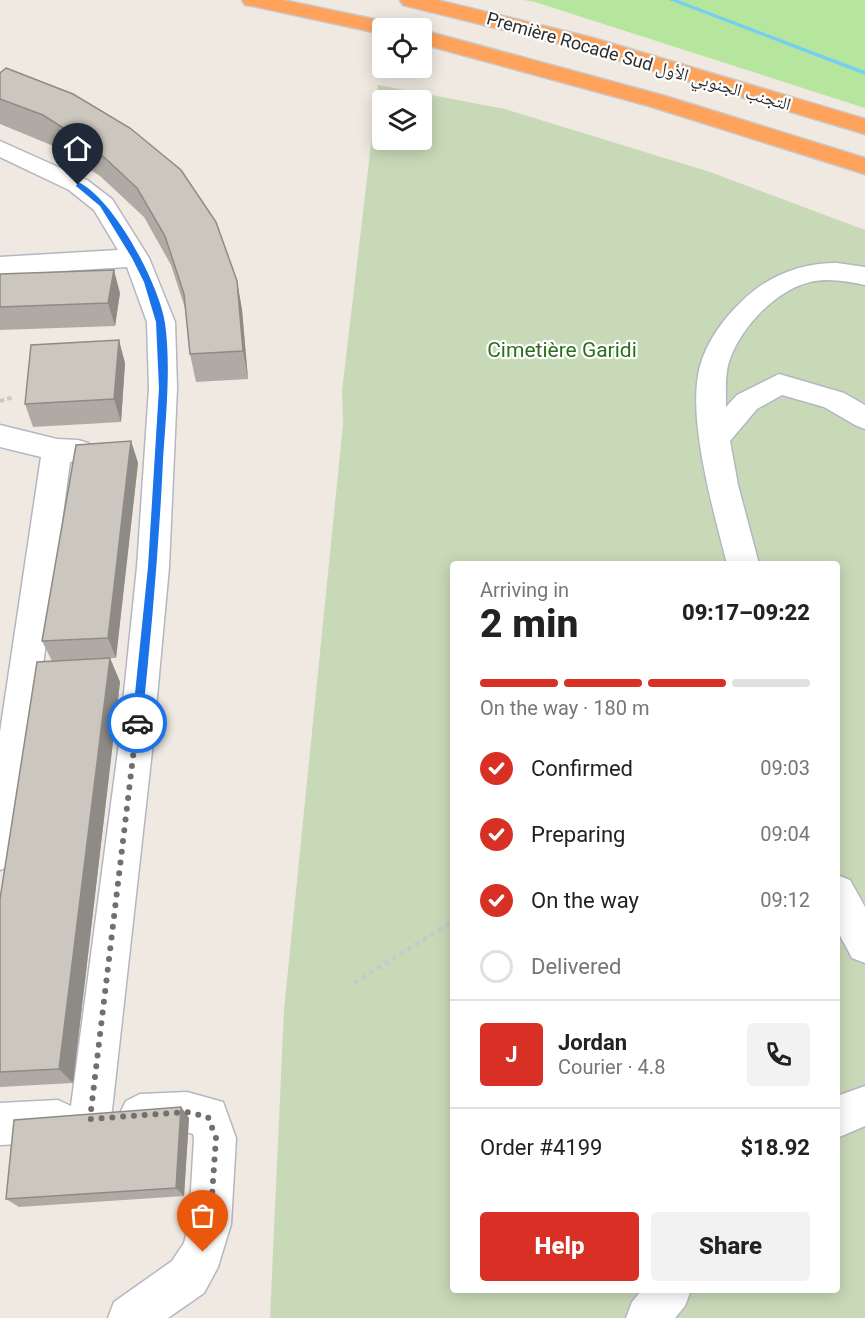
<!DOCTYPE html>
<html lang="en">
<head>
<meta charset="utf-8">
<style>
	body { margin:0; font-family:Roboto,"Noto Naskh Arabic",sans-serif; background:#f2f2f2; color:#222; height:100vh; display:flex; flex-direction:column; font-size:22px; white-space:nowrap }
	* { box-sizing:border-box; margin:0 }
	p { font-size:20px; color:#767676 }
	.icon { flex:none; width:33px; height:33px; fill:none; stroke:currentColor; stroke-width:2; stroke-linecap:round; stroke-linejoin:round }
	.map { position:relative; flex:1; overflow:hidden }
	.side { position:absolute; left:450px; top:561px; width:390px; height:732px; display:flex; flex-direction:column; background:#fff; border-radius:6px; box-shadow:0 3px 15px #0003 }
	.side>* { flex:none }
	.buttons { position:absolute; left:372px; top:18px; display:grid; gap:12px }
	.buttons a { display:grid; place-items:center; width:60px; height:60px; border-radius:6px; background:#fff; box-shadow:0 3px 15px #0003; font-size:30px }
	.pin { position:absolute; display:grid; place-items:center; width:51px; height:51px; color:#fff; margin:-62px -26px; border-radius:50% 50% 50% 0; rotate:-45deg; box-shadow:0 0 6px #0007 }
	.pin .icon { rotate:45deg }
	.courier { position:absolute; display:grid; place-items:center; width:60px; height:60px; margin:-30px; border:4px solid #1a73e8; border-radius:50%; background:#fff; color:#222; box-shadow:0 2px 8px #0007 }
	.head em { font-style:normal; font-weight:800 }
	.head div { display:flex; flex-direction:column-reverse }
	.head { display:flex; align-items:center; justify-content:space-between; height:102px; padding:0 30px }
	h1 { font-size:39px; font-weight:800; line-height:45px }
	.bar { display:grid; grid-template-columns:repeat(4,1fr); gap:9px 6px; align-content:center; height:72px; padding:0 30px }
	.bar i { height:8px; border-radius:4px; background:#e0e0e0 }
	.bar .on { background:#d93025 }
	.bar p { grid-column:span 4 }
	.line { display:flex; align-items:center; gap:15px; padding:0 30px; border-top:2px solid #e0e0e0 }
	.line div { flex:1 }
	.round { display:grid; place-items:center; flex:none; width:63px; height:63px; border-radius:6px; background:#f2f2f2 }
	ol { padding:0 30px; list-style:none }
	li { display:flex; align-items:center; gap:18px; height:66px }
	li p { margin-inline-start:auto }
	li .icon { padding:6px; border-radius:50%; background:#d93025; color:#fff; stroke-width:4 }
	li:last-child { color:#767676 }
	li i { width:33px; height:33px; border:3px solid #e0e0e0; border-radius:50% }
	.button { display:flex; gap:12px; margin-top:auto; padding:12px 30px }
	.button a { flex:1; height:69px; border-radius:6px; background:#d93025; color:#fff; font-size:24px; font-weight:800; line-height:69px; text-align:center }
	.button a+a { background:#f2f2f2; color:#222 }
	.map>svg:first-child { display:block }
	.green { fill:#b6e59e }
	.cemetery { fill:#c8d9b8; fill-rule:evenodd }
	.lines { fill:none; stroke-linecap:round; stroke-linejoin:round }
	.stream { fill:#75cff0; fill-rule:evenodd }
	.minor-casing { stroke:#b4b7c1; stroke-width:3 }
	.highway-casing { stroke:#c9c9c9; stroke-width:3 }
	.path-far1 { stroke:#c9c9c9; stroke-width:4; stroke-dasharray:4.5 3; stroke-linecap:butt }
	.path { stroke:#c9c9c9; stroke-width:4.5; stroke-dasharray:5 4; stroke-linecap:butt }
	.minor { fill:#fff; fill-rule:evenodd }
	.highway { fill:#ffa35c; fill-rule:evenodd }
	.wall { fill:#afaba4 }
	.shaded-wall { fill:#8e8b86 }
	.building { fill:#cbc7bf; stroke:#8e8b86; stroke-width:1.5 }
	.route { fill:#1a73e8 }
	.done { stroke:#726f6d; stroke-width:6; stroke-dasharray:0 10.8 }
	.labels { text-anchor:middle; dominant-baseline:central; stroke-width:4.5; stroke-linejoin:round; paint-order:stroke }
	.far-street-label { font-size:18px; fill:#2e2e2e; stroke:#fff }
	.park-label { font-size:21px; fill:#2c6e1b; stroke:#fff }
</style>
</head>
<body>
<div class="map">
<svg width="865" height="1318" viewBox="0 0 865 1318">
	<rect width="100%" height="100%" fill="#efe9e1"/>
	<path class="green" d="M524 0H865V108L535 2Z"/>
	<path class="cemetery" d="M378 85 505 109 710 172 865 230V1318H270L284 1010 343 424 342 391ZM382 100H422V140H382ZM453 564H837V1290H453Z"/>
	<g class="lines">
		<path class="stream" d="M669 0H678L865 71V75Z"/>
		<defs>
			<path id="minor" d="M0 141 87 180 112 199 149 258 175 322 177 388 169 567 152 751 111 1119 105 1134 90 1140 74 1131 73 1136 58 1142 0 1145V1103L58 1100 71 1106 118 751 137 567 149 388 147 322 127 267 0 275V257L118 250 94 210 69 190 0 157Z
				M837 263 865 267V285C847 281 828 278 810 282 774 291 738 330 728 365 725 379 726 393 726 407L737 395 779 374 844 393 865 405V429L855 425 824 407 782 395 757 409 730 441 738 485 759 564H727C714 512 686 418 700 366 707 341 724 318 742 301 769 275 801 263 837 263Z
				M0 425 57 439 78 440 88 443 93 451 88 459 70 462 18 853 13 865 0 870V732L41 457 0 447Z
				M837 875 850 880 865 907V963L852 958 837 930Z
				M865 1086V1126L837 1138V1096Z
				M187 1092 223 1102 236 1138 231 1224 218 1267 204 1293 168 1318H108L114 1302 172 1261 184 1243 189 1224 194 1138 193 1134 187 1132 140 1136 126 1129 119 1115 126 1101 140 1094Z
				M642 1290H691L685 1306 675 1318H626L632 1302Z"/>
			<path id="highway" d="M242 0H283L392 23 395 28H382V34L253 6 245 5Z
				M400 0H437L593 38 865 119V134L577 48 403 5Z
				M422 30 665 96 865 158V174L649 106 422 44Z"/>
		</defs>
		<use href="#minor" class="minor-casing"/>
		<use href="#highway" class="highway-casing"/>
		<path class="path-far1" d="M0 401 14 397"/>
		<path class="path" d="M354 983 453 921"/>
		<use href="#minor" class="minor"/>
		<use href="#highway" class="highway"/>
	</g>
	<path class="wall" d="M0 73 73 94 237 281 242 310 248 379 196 382 190 354 185 308 171 265 144 217 100 176 51 145 0 124Z
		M0 274 120 293 115 326 0 330Z
		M125 363 121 422 33 427 25 404Z
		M131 441 138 463 116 658H110L120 682 73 1083 0 1087V899L52 661 42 641Z
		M181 1107 189 1118 184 1196 19 1207 6 1199Z"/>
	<path class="shaded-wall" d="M114 270 120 293 115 326 108 303Z
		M237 281 242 310 248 379 243 351Z
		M119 340 125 363 121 422 114 399Z
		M131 441 138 463 116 658 108 638Z
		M110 658 120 682 73 1083 59 1069Z
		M181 1107 189 1118 184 1196 176 1188Z"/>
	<path class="building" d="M6 68 73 94 130 128 181 170 216 222 237 281 243 351 190 354 184 294 165 236 137 188 92 146 43 115 0 99V73Z
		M114 270 108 303 0 307V274Z
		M119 340 114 399 25 404 31 345Z
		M131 441 108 638 42 641 76 445Z
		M110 658 59 1069 0 1072V899L37 662Z
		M181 1107 176 1188 6 1199 14 1120Z"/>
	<path class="route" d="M78 182C114 199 159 284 165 323 171 367 166 415 163 460 159 548 151 635 142 723L137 728 132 723 148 567 159 388 156 322 144 282 132 258 100 206 76 186Z"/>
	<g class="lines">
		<path class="done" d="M137 723 90 1119 187 1112 208 1117 216 1138 210 1224 203 1252"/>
	</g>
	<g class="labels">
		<g class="far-street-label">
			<text transform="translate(639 61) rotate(16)">Première Rocade Sud التجنب الجنوبي الأول</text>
		</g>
		<g class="park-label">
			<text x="562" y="350">Cimetière Garidi</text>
		</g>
	</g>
</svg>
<div class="buttons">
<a><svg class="icon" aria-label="locate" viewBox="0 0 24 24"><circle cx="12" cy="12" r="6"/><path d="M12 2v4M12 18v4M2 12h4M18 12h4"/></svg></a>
<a><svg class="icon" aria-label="layers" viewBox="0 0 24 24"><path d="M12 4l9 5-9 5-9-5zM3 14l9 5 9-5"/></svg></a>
</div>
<div class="pin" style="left:203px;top:1252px;background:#ea580c"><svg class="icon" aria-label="bag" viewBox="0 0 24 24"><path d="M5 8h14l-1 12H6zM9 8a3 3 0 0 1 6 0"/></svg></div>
<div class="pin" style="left:78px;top:185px;background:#1f2937"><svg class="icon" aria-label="home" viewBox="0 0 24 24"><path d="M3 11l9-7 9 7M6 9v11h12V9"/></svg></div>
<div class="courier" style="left:137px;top:723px"><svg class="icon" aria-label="car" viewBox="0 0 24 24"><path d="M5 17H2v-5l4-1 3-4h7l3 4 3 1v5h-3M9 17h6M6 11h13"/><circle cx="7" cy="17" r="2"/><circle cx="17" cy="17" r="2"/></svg></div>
<section class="side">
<div class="head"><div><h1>2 min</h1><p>Arriving in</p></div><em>09:17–09:22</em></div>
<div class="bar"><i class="on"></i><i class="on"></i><i class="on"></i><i></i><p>On the way · 180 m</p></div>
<ol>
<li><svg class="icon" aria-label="check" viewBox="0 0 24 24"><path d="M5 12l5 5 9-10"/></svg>Confirmed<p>09:03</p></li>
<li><svg class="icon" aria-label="check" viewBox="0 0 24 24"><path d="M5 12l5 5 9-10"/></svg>Preparing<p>09:04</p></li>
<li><svg class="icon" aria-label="check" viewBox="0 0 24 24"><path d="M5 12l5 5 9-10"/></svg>On the way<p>09:12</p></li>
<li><i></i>Delivered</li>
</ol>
<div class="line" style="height:108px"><b class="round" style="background:#d93025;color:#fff">J</b><div><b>Jordan</b><p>Courier · 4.8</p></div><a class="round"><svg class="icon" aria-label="phone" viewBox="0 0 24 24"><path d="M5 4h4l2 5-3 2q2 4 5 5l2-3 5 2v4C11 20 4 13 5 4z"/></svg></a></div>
<div class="line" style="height:78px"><div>Order #4199</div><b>$18.92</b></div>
<div class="button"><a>Help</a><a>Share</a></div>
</section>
</div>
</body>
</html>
